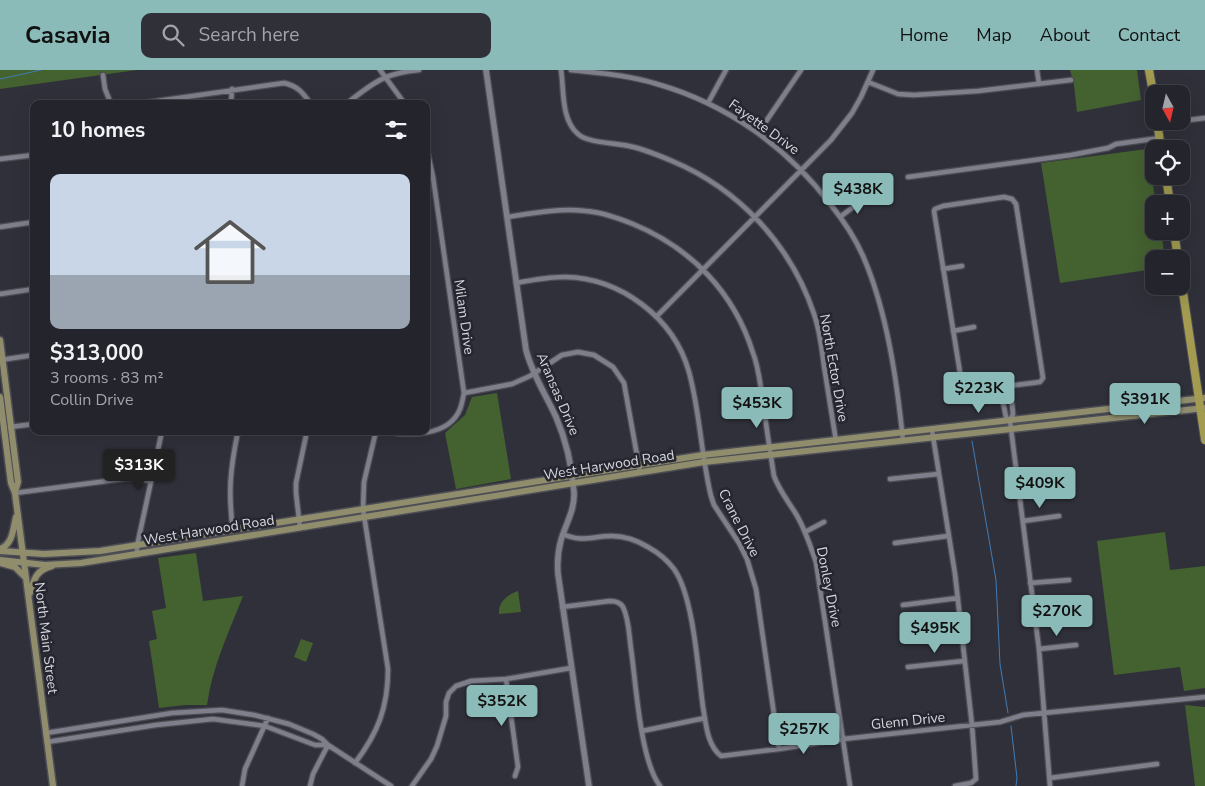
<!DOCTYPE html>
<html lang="en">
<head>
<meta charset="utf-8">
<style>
	:root { --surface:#24242c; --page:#303038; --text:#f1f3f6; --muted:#a3a4a9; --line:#414148; --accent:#8bbbb9 }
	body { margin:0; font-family:"Nunito Sans",sans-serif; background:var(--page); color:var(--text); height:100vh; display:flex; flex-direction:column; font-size:19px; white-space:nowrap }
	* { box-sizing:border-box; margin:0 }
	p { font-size:16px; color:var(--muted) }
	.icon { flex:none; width:28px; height:28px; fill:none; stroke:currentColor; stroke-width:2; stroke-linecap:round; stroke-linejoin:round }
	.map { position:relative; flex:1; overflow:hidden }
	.sheet { position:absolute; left:30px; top:30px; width:400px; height:335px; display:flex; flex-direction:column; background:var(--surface); border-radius:10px; box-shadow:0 5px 20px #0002,0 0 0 1px var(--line) }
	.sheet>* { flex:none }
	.needle { width:32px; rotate:172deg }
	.controls { position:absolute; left:1145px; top:15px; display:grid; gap:10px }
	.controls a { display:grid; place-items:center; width:45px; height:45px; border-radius:10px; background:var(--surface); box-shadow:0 5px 20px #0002,0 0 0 1px var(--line); font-size:25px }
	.price { position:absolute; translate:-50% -42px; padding:0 11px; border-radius:5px; background:var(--accent); color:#111; font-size:16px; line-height:32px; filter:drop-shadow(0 1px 2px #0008) }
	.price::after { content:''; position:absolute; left:50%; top:30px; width:15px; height:11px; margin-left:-8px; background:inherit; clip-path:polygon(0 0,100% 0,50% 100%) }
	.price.selected { background:#222; color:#fff }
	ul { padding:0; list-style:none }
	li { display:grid; align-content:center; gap:10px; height:265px; padding:0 20px }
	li+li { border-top:1px solid var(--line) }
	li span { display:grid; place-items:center; height:155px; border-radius:10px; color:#555 }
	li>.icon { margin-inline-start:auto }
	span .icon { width:90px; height:90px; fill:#fffc; stroke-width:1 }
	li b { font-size:21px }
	h2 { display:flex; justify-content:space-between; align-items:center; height:60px; padding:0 20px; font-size:21px }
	header { display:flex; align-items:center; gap:30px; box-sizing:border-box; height:70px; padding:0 25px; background:var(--accent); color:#111 }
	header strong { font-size:24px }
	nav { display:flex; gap:28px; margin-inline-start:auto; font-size:18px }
	.search { width:350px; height:45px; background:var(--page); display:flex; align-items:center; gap:12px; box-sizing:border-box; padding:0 18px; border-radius:10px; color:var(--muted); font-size:19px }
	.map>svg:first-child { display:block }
</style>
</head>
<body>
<header>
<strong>Casavia</strong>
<div class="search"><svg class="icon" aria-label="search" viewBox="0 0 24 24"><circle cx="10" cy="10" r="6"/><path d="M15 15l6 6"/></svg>Search here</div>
<nav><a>Home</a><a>Map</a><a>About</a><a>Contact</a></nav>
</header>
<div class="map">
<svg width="1205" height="716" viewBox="0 0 1205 716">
	<rect width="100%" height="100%" fill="#30303a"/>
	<path fill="#446130" d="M0,0h137l-137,19z
		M1070,0h67l4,30 -64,12 -3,-27z
		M1147,79l9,55h-2v27h7l4,28h-11v10l-94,14 -19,-120z
		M497,323l14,86 -55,10 -11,-56 20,-18 7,-18z
		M1165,462l5,38 35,-4v122l-21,3 -4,-24 -66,8 -17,-134z
		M196,483l7,48 40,-5c-14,36 -31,71 -36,109h-22l-26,3 -10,-67 8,-2 -5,-28 14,-3 -8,-50z
		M518,521l3,21 -22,2c-1,-12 8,-19 19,-23z
		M301,569l12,4 -7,19 -12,-5z
		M1185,635l20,2v79h-10z"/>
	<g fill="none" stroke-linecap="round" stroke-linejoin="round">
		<path stroke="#427bb3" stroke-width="1" d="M0,9l41,-9
			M972,371l24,139 4,84 8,49
			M1011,656l6,52 -1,8"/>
		<defs>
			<path id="minor" d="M380,0l25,34
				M561,0c3,20 0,50 17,64 9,9 38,9 51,12 15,3 29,9 43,15 67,28 119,84 142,153 6,17 8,35 10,52 4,25 8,50 12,75
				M571,0c28,3 58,5 86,14 70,20 130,63 174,121 12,15 24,33 32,51 24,55 34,125 40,185
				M1037,0l2,14
				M103,5l2,14 6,15
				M868,12l30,12 16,1 64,-4 93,-11
				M708,33l18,-33
				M136,34l148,-21c14,3 19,10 27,21
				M231,34l1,-15
				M346,34c27,-21 38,-31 73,-34
				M1181,51l24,-3
				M1158,54l22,-3
				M758,63l43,-63
				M0,89l34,-4
				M908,107l163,-22 37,-7 8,-4 44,-6
				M1004,127l8,2 4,5 27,174 -3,4 -72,9 -6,-6 -28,-174 1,-2 8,-3z
				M507,147c26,-4 52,-9 79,-6 16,1 32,7 47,13 58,24 101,68 120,129 6,15 7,32 10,48 3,25 7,50 11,75 5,14 14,25 22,38 9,15 14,31 20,48l34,224
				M840,147l25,-19
				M0,157l34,-5
				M943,199l19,-3
				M516,213c16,-3 33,-6 49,-6 56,1 109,41 124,95 11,40 12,83 22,124l3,9 25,38 8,16 9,30 23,160
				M0,224l34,-5
				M657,246l174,-176 21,-27 9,-16 12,-27
				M953,261l21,-4
				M0,290l34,-5
				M1010,316l3,28 -3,7
				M1000,317l6,30 4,4
				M464,323l48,-9 18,-8 32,-21 16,-3 16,3 19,12 11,16 16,89
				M1010,351l29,228 11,137
				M10,357l24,-3
				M932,360l23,144 17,151 4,54 -5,4 -16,3
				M384,361c24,5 65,6 76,-22 2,-5 3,-11 4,-16l-31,-216 -7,-32
				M890,409l48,-5
				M15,423l115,-15 21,3
				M1023,451l36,-5
				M300,458l-4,-35v-10l11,-52
				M233,461c-5,-39 -3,-61 5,-100
				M805,462l19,-10
				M563,464c20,9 29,2 49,2 12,0 26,5 36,11 9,5 20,14 26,22 20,28 24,103 29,138 3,17 4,38 18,49l58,-7 64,-10 157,-17 23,-7 182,-18
				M895,473l53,-7
				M137,485v-9l25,-115
				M1030,513l39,-3
				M903,535l55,-7
				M562,537l48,-6c6,0 10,1 13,6 6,12 6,28 8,42 5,34 9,111 29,137
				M1039,579l37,-4
				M908,597l56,-6
				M506,609l12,88 -3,9
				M642,661l63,-13
				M46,663l126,-20 50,-3 32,5 35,9 24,10 9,5 6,6 63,41
				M47,672l109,-17 57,-6 52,7 50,19h13
				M355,693c23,-30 33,-56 33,-94l-25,-160 1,-27 12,-51
				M1050,708l107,-14
				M242,716l3,-17 23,-51
				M310,716l3,-12 15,-29
				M412,716l19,-27 6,-13 9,-30v-14l3,-9 7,-7 15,-5 35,-2 65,-11"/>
			<path id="tertiary" d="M486,0l40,280c6,24 20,45 30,67 10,23 16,50 18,75 1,18 -8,31 -13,48 -3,11 -4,22 -3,34l31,212"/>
			<path id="secondary" d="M0,270l18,142 -3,10
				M0,327l11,86 4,10 38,293
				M0,479c13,-5 13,-20 16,-32
				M0,481l44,3 56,-3 603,-96 502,-57
				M0,490l45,5 36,-2 623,-101 501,-54
				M1,493l14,4 11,11
				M30,523c4,-14 6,-23 22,-27"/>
			<path id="primary" d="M1149,0l5,28
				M1157,51l4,28
				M1166,106l4,28
				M1174,161l4,28
				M1181,209l24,161"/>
		</defs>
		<use href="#minor" stroke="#4d4d55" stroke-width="7"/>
		<use href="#tertiary" stroke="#4d4d55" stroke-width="8"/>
		<use href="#secondary" stroke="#4d4d55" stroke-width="9"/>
		<use href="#primary" stroke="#4d4d55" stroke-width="10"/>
		<use href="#minor" stroke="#7e7f8a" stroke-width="4.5"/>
		<use href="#tertiary" stroke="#7e7f8a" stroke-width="5.5"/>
		<use href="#secondary" stroke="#908d6d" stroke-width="6"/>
		<use href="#primary" stroke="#a29b50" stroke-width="8"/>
	</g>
	<g text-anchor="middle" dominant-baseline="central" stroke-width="5" stroke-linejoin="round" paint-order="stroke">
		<g font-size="14" fill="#d5d5dc" stroke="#262630">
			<text transform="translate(764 57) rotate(36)">Fayette Drive</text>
			<text transform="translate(464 247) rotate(82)">Milam Drive</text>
			<text transform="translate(834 298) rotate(80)">North Ector Drive</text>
			<text transform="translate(558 324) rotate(67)">Aransas Drive</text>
			<text transform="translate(609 395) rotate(-9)">West Harwood Road</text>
			<text transform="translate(739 453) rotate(63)">Crane Drive</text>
			<text transform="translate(209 460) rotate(-9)">West Harwood Road</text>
			<text transform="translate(829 517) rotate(79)">Donley Drive</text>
			<text transform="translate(46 568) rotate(83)">North Main Street</text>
			<text transform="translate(908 651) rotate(-6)">Glenn Drive</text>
		</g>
	</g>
</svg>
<div class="controls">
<a><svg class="needle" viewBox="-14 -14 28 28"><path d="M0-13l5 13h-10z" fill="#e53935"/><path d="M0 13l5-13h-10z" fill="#a3a4a9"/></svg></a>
<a><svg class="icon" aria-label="locate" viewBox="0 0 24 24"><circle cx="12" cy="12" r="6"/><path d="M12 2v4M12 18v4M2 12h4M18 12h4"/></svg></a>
<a>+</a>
<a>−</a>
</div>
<b class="price" style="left:858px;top:145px">$438K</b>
<b class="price" style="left:979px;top:344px">$223K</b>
<b class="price" style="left:1145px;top:355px">$391K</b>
<b class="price" style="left:757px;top:359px">$453K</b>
<b class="price selected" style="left:139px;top:421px">$313K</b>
<b class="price" style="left:1040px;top:439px">$409K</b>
<b class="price" style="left:1057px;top:567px">$270K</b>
<b class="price" style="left:935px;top:584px">$495K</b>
<b class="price" style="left:502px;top:657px">$352K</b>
<b class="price" style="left:804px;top:685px">$257K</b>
<section class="sheet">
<h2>10 homes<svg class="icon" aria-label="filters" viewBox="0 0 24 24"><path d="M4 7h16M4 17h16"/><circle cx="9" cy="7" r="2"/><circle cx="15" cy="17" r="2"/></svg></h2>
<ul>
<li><span style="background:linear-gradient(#c9d6e8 65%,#9aa5b1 0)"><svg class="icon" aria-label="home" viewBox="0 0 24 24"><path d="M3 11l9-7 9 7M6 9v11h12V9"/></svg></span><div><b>$313,000</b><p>3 rooms · 83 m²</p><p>Collin Drive</p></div></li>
</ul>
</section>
</div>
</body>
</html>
